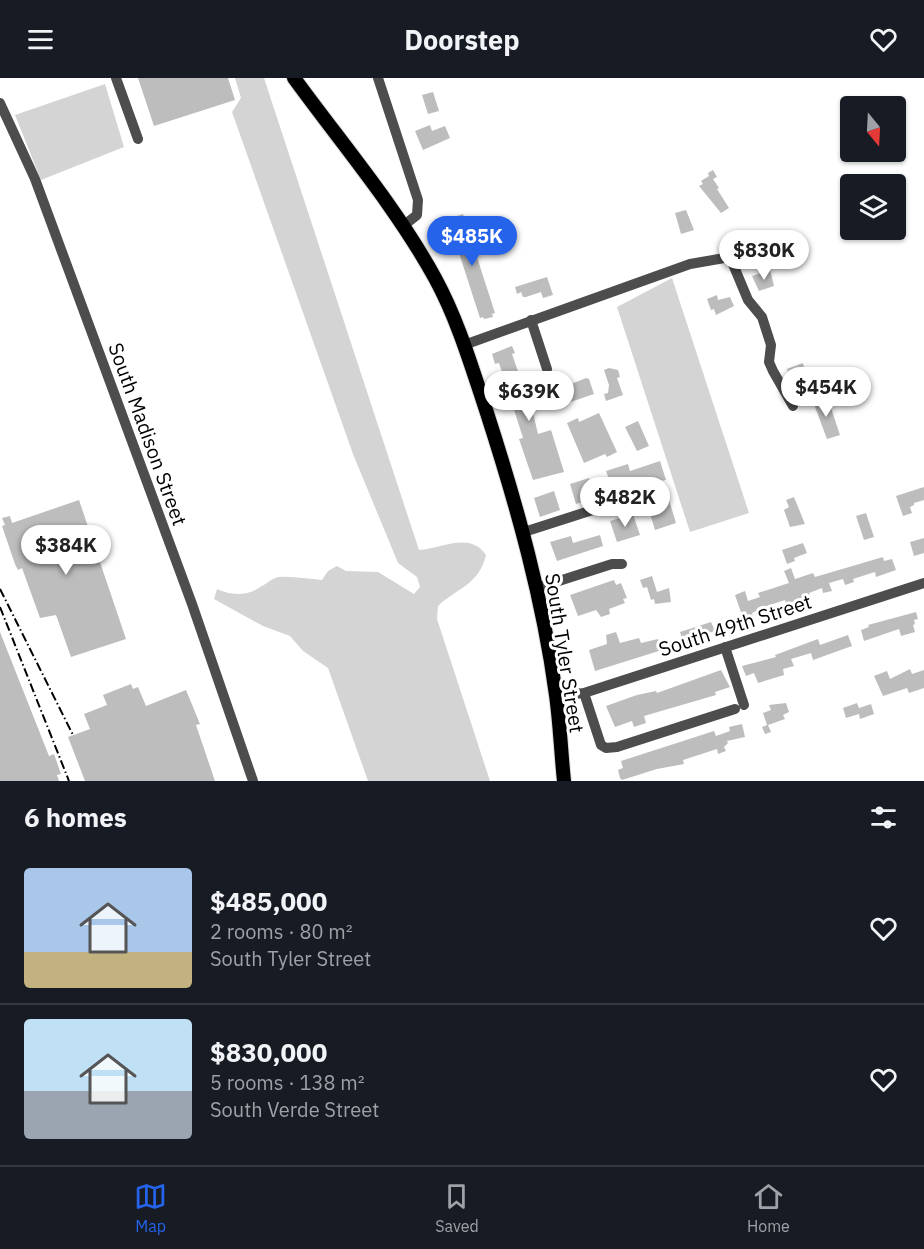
<!DOCTYPE html>
<html lang="en">
<head>
<meta charset="utf-8">
<style>
	:root { --surface:#171b24; --page:#242831; --text:#f1f3f6; --muted:#9ea1a6; --line:#363941; --accent:#2563eb }
	body { margin:0; font-family:"IBM Plex Sans",sans-serif; background:var(--page); color:var(--text); height:100vh; display:flex; flex-direction:column; font-size:22px; white-space:nowrap }
	* { box-sizing:border-box; margin:0 }
	p { font-size:20px; color:var(--muted) }
	.icon { flex:none; width:33px; height:33px; fill:none; stroke:currentColor; stroke-width:2; stroke-linecap:round; stroke-linejoin:round }
	.map { position:relative; height:703px; overflow:hidden }
	.sheet { display:flex; flex-direction:column; background:var(--surface); flex:1 }
	.sheet>* { flex:none }
	.needle { width:39px; rotate:162deg }
	.controls { position:absolute; left:840px; top:18px; display:grid; gap:12px }
	.controls a { display:grid; place-items:center; width:66px; height:66px; border-radius:6px; background:var(--surface); box-shadow:0 2px 4px #0004; font-size:30px }
	.price { position:absolute; translate:-50% -51px; padding:0 14px; border-radius:21px; background:#fff; color:#222; font-size:20px; line-height:39px; filter:drop-shadow(0 2px 3px #0008) }
	.price::after { content:''; position:absolute; left:50%; top:36px; width:18px; height:14px; margin-left:-9px; background:inherit; clip-path:polygon(0 0,100% 0,50% 100%) }
	.price.on { background:var(--accent); color:#fff }
	ul { padding:0; list-style:none }
	li { display:flex; align-items:center; gap:18px; height:150px; padding:0 24px }
	li+li { border-top:2px solid var(--line) }
	li span { display:grid; place-items:center; flex:none; width:168px; height:120px; border-radius:6px; color:#555 }
	li>.icon { margin-inline-start:auto }
	span .icon { width:72px; height:72px; fill:#fffc; stroke-width:1 }
	li b { font-size:26px }
	h2 { display:flex; justify-content:space-between; align-items:center; height:72px; padding:0 24px; font-size:26px }
	header { display:flex; justify-content:space-between; align-items:center; height:78px; padding:0 24px; background:var(--surface); font-size:27px; font-weight:700 }
	.tab-bar { display:flex; justify-content:space-around; align-items:center; height:84px; border-top:2px solid var(--line); background:var(--surface); font-size:16px; color:var(--muted) }
	.tab-bar a { display:grid; justify-items:center; gap:3px }
	.tab-bar .on { color:var(--accent) }
	.map>svg:first-child { display:block }
</style>
</head>
<body>
<header><svg class="icon" aria-label="menu" viewBox="0 0 24 24"><path d="M4 6h16M4 12h16M4 18h16"/></svg>Doorstep<svg class="icon" aria-label="heart" viewBox="0 0 24 24"><path d="M12 20l-8-8c-3-5 5-10 8-4 3-6 11-1 8 4z"/></svg></header>
<div class="map">
<svg width="924" height="703" viewBox="0 0 924 703">
	<rect width="100%" height="100%" fill="#fff"/>
	<path fill="#d4d4d4" d="M235,0h29l155,472c22,-1 51,-19 67,5 -7,30 -29,33 -48,51l-1,13 53,162h-122l-40,-113 -25,-17 -13,-15 -27,-10 -49,-27 3,-10c15,7 31,7 45,-3 6,-3 10,-8 17,-9 13,-1 29,2 43,3l6,-9 9,-5 9,5 32,1 36,22 6,-7 -3,-10 -19,-14 -45,-109 -121,-342 9,-14z
		M105,6l19,63 -83,33 -26,-65z
		M672,200l77,235 -59,19 -73,-225z"/>
	<path fill="#bdbdbd" d="M138,0h90l7,22 -81,26z
		M433,14l6,19 -11,3 -6,-19z
		M430,47l2,6 13,-5 5,12 -27,12 -8,-19z
		M713,92l4,7 -4,2 6,9 -2,1 12,19 -8,5 -22,-27 4,-2 -2,-3 8,-5 -1,-3z
		M686,132l8,20 -13,4 -6,-21z
		M463,136l32,99 -3,1 1,3 -9,2 -1,-2 -3,1 -32,-99z
		M770,192l4,16 -15,5 -7,-15z
		M547,199l6,18 -10,3 -2,-6 -15,5h-3l-2,-5 -4,2 -2,-7z
		M717,217l1,5 12,-3 4,9 -18,9 -2,-6 -3,1 -4,-11z
		M512,268l3,7 -3,1 11,32 2,-1 5,15 8,34 13,-4 13,42 -31,8 -14,-41 4,-1 -13,-41 -11,-34 -4,1 -3,-10z
		M803,285l5,21 5,-1 2,6 -19,7 -9,-27z
		M609,290l9,2 2,7 -3,1 6,17 -17,6 -2,-7 4,-1 1,-8 -5,-15z
		M586,300l3,1 5,15 -44,15 -5,-18 5,-2 1,3z
		M822,318l4,11 4,-2 10,30 -13,4 -15,-40z
		M599,335l18,39 -10,5 -2,-3 -21,9 -17,-40 11,-5 1,4z
		M638,343l11,25 -12,5 -12,-24z
		M660,383l6,19 -21,5v-2l-31,10 -8,-22 22,-7 2,7z
		M589,400l6,20 -19,6 -6,-20z
		M924,409v13l-10,3v2l-4,2 2,6 -9,3 -7,-20z
		M554,413l6,19 -20,7 -6,-19z
		M794,419l11,27 -15,3 -6,-17 5,-3 -3,-7z
		M79,422l47,139 -55,18 -15,-42 -16,3 -18,-50 -4,2 -3,-6 -13,-38 3,-1 -3,-7 8,-2 2,7z
		M669,422l7,23 -21,7 -7,-23z
		M866,435l8,24 -10,3 -8,-24z
		M633,436l7,21 -23,7 -7,-21z
		M600,457l3,11 -46,15 -7,-19 21,-6 2,7z
		M924,460v15l-10,3 -4,-14z
		M803,465l4,10 -13,5 1,3 -8,3 -5,-14z
		M883,479l1,4 8,-2 4,11 -20,7 -1,-5 -22,7 1,3 -9,3 -2,-6 -14,4 3,8 -9,2 -1,-5 -13,5 1,4 -6,2 -18,5 -1,-4 -21,7 -12,6 2,8 -9,3 -10,-29 10,-4 3,10 12,-4 -2,-4 31,-10 -5,-12 7,-3 4,11 18,-6 2,4z
		M652,498l5,16 12,-4 2,14 -16,2 -1,-5 -3,1 -4,-13 -4,1 -3,-8z
		M614,502l2,5 5,-2 6,15 -4,1 2,4 -16,6 1,5 -9,3 -5,-7 -18,6 -8,-21z
		M916,534l2,7 -4,1 1,4 -2,1 2,7 -14,4 -2,-7 -35,12 -3,-11 8,-3 -1,-2z
		M711,544l4,9 -32,10 -3,-9z
		M0,554l49,124 5,-2 7,20 -4,1 2,6h-59z
		M616,554l4,11 19,-5 2,5 17,-4 4,11 -67,21 -6,-21 18,-6 -1,-9z
		M848,557l4,11 -39,14 -2,-7 -20,6 3,7 -11,3 1,6 -26,8 -4,-10 -8,3 -4,-10 34,-9 -1,-2 43,-16 2,6z
		M910,591l2,5 12,-4v18l-15,5 -2,-5 -24,8 -9,-20 13,-5 3,8z
		M721,592l9,17 -15,5 1,3 -72,21 2,7 -12,4 -2,-6 -17,6 -9,-21 31,-11 19,-4 1,2z
		M131,606l2,5 5,-2 8,19 40,-16 14,34 -4,1 19,56h-130l-17,-44 22,-8 -6,-15 23,-9 -4,-10z
		M786,625l3,9 -6,3 2,4 -17,6 3,7 -6,2 -3,-7 5,-2 -4,-12 8,-3 -2,-5z
		M857,625l2,5 12,-4 3,10 -14,5 -1,-5 -13,4 -3,-10z
		M742,646l3,13 -18,4 1,2 -4,4 2,4 -8,3 -1,-5 -34,11 1,4 -27,5 -35,11 -2,-2 -2,-8 5,-2 -2,-7 93,-30 2,5 14,-5 -1,-4z"/>
	<g fill="none" stroke-linecap="round" stroke-linejoin="round">
		<defs>
			<path id="major" d="M294,0c48,66 102,129 141,200 23,42 37,90 52,135 30,93 56,186 69,282 4,29 5,57 8,86"/>
		</defs>
		<use href="#major" stroke="#dbdbdb" stroke-width="16"/>
		<path stroke="#4d4d4d" stroke-width="10" d="M116,0l22,61
			M378,0l40,122 -1,15 -14,11
			M0,25l35,76 157,425 61,177
			M730,179l18,43 14,17 9,28 -2,17 4,9 20,35
			M531,242l16,49
			M464,267l226,-81 40,-7 22,-8
			M524,454l134,-43
			M537,510l75,-24h10
			M725,569l19,58
			M584,615l17,52 5,3 11,-1 118,-38
			M556,618l28,-3 340,-110"/>
		<use href="#major" stroke="#000" stroke-width="14"/>
		<path stroke="#000" stroke-width="2" stroke-dasharray="9 3 1.5 3" stroke-linecap="butt" d="M0,511l73,146
			M0,529l69,174"/>
	</g>
	<g text-anchor="middle" dominant-baseline="central" stroke-width="6" stroke-linejoin="round" paint-order="stroke">
		<g font-size="20" fill="#000" stroke="#fff">
			<text transform="translate(148 356) rotate(70)">South Madison Street</text>
			<text transform="translate(735 547) rotate(-18)">South 49th Street</text>
			<text transform="translate(565 575) rotate(81)">South Tyler Street</text>
		</g>
	</g>
</svg>
<div class="controls">
<a><svg class="needle" viewBox="-14 -14 28 28"><path d="M0-13l5 13h-10z" fill="#e53935"/><path d="M0 13l5-13h-10z" fill="#9ea1a6"/></svg></a>
<a><svg class="icon" aria-label="layers" viewBox="0 0 24 24"><path d="M12 4l9 5-9 5-9-5zM3 14l9 5 9-5"/></svg></a>
</div>
<b class="price on" style="left:472px;top:189px">$485K</b>
<b class="price" style="left:764px;top:203px">$830K</b>
<b class="price" style="left:826px;top:340px">$454K</b>
<b class="price" style="left:529px;top:344px">$639K</b>
<b class="price" style="left:625px;top:450px">$482K</b>
<b class="price" style="left:66px;top:498px">$384K</b>
</div>
<section class="sheet">
<h2>6 homes<svg class="icon" aria-label="filters" viewBox="0 0 24 24"><path d="M4 7h16M4 17h16"/><circle cx="9" cy="7" r="2"/><circle cx="15" cy="17" r="2"/></svg></h2>
<ul>
<li><span style="background:linear-gradient(#a9c7e8 70%,#c2b280 0)"><svg class="icon" aria-label="home" viewBox="0 0 24 24"><path d="M3 11l9-7 9 7M6 9v11h12V9"/></svg></span><div><b>$485,000</b><p>2 rooms · 80 m²</p><p>South Tyler Street</p></div><svg class="icon" aria-label="heart" viewBox="0 0 24 24"><path d="M12 20l-8-8c-3-5 5-10 8-4 3-6 11-1 8 4z"/></svg></li>
<li><span style="background:linear-gradient(#bfe0f5 60%,#9aa5b1 0)"><svg class="icon" aria-label="home" viewBox="0 0 24 24"><path d="M3 11l9-7 9 7M6 9v11h12V9"/></svg></span><div><b>$830,000</b><p>5 rooms · 138 m²</p><p>South Verde Street</p></div><svg class="icon" aria-label="heart" viewBox="0 0 24 24"><path d="M12 20l-8-8c-3-5 5-10 8-4 3-6 11-1 8 4z"/></svg></li>
</ul>
</section>
<nav class="tab-bar">
<a class="on"><svg class="icon" aria-label="map" viewBox="0 0 24 24"><path d="M3 6l6-2 6 2 6-2v14l-6 2-6-2-6 2zM9 4v14M15 6v14"/></svg>Map</a>
<a><svg class="icon" aria-label="saved" viewBox="0 0 24 24"><path d="M7 4h10v16l-5-4-5 4z"/></svg>Saved</a>
<a><svg class="icon" aria-label="home" viewBox="0 0 24 24"><path d="M3 11l9-7 9 7M6 9v11h12V9"/></svg>Home</a>
</nav>
</body>
</html>
